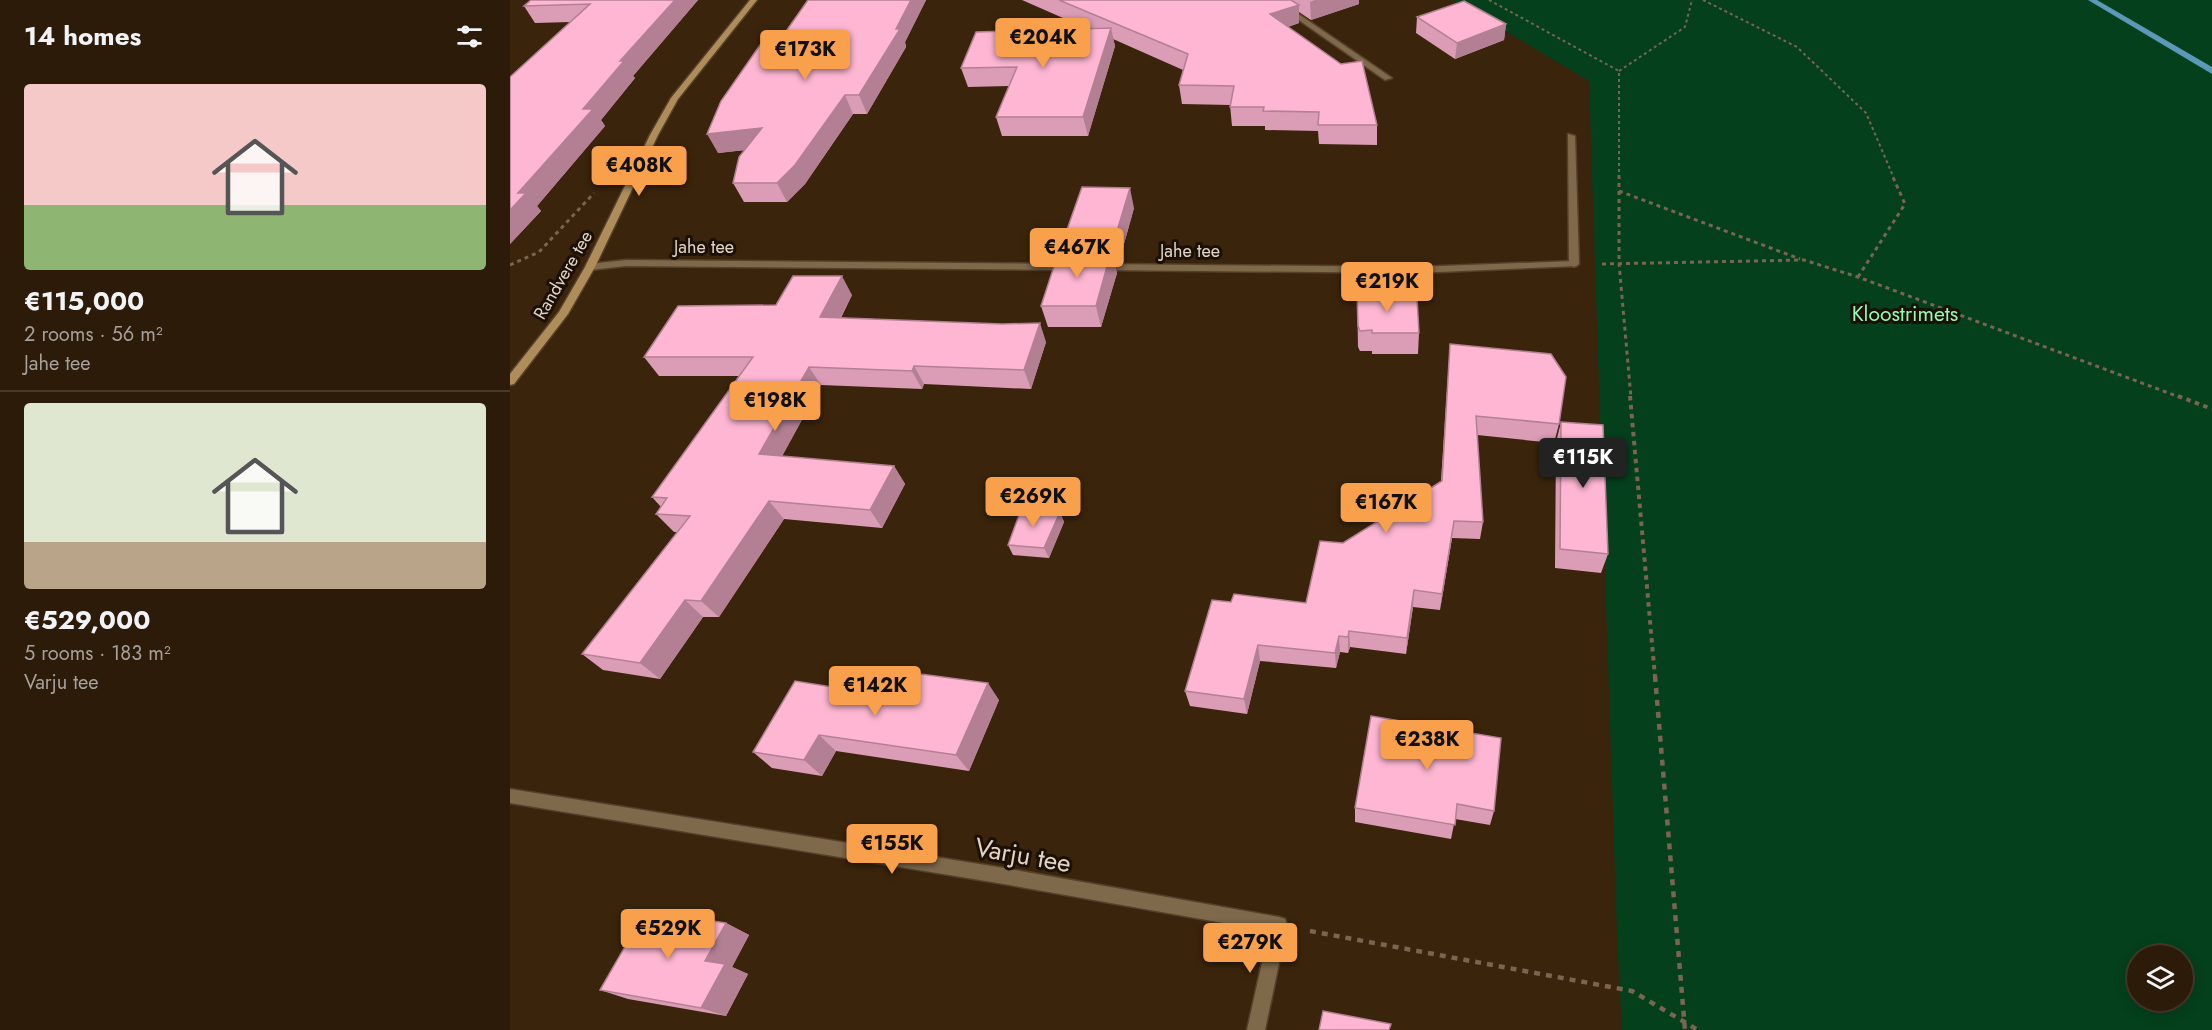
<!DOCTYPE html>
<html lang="en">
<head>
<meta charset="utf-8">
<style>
	:root { --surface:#2c1b09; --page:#342412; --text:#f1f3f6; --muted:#a6a19c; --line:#48392a; --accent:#f9a04d }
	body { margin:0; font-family:Jost,sans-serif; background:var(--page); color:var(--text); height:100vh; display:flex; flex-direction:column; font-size:22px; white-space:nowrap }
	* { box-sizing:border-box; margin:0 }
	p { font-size:20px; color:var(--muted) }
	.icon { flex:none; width:33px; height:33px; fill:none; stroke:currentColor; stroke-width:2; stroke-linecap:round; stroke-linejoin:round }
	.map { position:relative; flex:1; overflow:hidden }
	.details { display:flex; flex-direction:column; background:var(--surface); width:510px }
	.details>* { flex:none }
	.controls { position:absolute; left:1617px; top:945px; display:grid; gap:12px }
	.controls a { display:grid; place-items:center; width:66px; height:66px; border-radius:50%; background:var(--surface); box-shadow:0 3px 15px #0003,0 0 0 2px var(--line); font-size:30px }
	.price { position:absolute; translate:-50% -51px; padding:0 14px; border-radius:6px; background:var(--accent); color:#111; font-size:20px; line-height:39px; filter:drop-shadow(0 2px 3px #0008) }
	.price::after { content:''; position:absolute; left:50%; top:36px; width:18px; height:14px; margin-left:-9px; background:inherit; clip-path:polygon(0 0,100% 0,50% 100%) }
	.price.current { background:#222; color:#fff }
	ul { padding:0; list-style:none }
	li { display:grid; align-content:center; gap:12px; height:318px; padding:0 24px }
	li+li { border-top:2px solid var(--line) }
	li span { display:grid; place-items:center; height:186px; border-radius:6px; color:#555 }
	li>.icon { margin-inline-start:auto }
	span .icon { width:108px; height:108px; fill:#fffc; stroke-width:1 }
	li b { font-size:26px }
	h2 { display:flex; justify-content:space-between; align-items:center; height:72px; padding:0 24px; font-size:26px }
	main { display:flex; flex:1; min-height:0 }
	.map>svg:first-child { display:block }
</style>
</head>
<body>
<main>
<section class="details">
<h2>14 homes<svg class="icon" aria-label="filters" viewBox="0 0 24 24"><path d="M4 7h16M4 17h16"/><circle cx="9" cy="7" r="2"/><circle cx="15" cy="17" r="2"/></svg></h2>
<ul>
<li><span style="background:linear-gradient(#f6c9c9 65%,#8fb573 0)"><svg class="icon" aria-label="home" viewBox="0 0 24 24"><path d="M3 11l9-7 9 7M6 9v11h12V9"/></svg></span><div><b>€115,000</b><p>2 rooms · 56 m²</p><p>Jahe tee</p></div></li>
<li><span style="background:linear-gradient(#dfe7d0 75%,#b9a48a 0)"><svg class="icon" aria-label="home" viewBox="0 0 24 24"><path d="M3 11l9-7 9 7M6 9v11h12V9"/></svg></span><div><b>€529,000</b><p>5 rooms · 183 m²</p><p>Varju tee</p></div></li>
</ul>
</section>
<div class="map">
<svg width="1702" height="1030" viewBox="0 0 1702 1030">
	<rect width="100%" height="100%" fill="#3a240c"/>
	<path fill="#04401c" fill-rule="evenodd" d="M943,0h759v1030h-590l-5,-94 -28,-855zM1628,956h44v44h-44z"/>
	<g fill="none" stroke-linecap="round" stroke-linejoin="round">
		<path fill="#5b99b8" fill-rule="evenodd" d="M1578,0h9l115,67v7z"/>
		<defs>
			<path id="lane" d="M1058,134l7,2 4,128 -5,3 -5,-3z"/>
			<path id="street" d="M760,0h8l114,78 -7,2z
				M116,260l443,4 5,3 -5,3 -443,-4 -36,4 -5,-3 5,-3z
				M1064,261l3,1v4l-162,7 -314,-3 -5,-3 5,-3 314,3z
				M0,789l494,79 275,49 6,2 2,6 -22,105h-18l22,-99 -265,-47 -494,-81z"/>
			<path id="secondary" d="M240,0h7l-79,99 -20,36 -63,132 -27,47 -54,70 -4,1v-11l49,-62 26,-45 65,-132 21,-37z"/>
		</defs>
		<use href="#lane" stroke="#55402a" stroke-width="3"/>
		<use href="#street" stroke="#55402a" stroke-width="3"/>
		<use href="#secondary" stroke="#55402a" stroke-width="3"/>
		<path stroke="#796551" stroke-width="2" stroke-dasharray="3 3" stroke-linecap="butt" d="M979,0l130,71v105
			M1193,0l94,47 69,66 27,63
			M1109,71l66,-44 7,-27"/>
		<path stroke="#796551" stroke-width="3" stroke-dasharray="4 4" stroke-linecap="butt" d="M1109,175v88l12,135
			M1109,191l181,68
			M1092,264l202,-4 54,17 324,121
			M0,265l29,-13 55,-59
			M1348,277l47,-73 -13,-29"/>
		<path stroke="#796551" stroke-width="4" stroke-dasharray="4.5 4.5" stroke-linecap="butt" d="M1120,396l25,281
			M1668,396l34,13"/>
		<path stroke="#796551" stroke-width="4.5" stroke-dasharray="6 6" stroke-linecap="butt" d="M1145,676l30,354
			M800,931l322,60 66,39"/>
		<use href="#lane" fill="#7e694b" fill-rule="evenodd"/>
		<use href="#street" fill="#7e694b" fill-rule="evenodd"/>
		<use href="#secondary" fill="#ae8d5b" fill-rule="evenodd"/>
	</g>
	<path fill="#da9db5" d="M188,0l-65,76 2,2 -34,42 4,6 -68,80 4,5 -31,33v-167l61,-55 -36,1 -11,-17z
		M298,0h118l-21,42 1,5 -39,67h-14l-48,70 -18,18h-43l-11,-19 12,-33 -27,3 64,-116z
		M512,0h337v4l-48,16 -12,-8v11l-11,4 89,98v20l-58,-1 -1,-13 -53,-1v-4h-33l-2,-21 -48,-1 -3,-19 4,-15 -70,-31 2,7 -27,90h-86l-6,-19 13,-31 -41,1 -7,-19 127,-39z
		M907,17l89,7 -2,16 -49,19 -39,-26z
		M624,208l-15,54h-5l3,11 -16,54h-53l-7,-21 25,-55 -3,-10z
		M847,292l46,6 16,35 -1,21h-46v-3h-12l-2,-4z
		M342,295l-11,23 205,24 -15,47 -107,-5 -2,5 -101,-4 -39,71 112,10 11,18 -23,44 -98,-9 -65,98h-16l-43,62 -57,-9 -21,-16 95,-122h-3l-18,-18 5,-7 -9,-10 87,-121h-80l-15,-19 132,-52z
		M940,344l109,80 -5,19 -77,-8 6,87 -3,17 -28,-1 -12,72 -27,-3 -7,47 -56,-7 -2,6 -8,-1 -4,16 -76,-7 -13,53 -57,-8 -5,-15 46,-89 75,1 37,-60 98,-62z
		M1051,422l47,132 -7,19 -46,-5 1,-126z
		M550,512l4,10 -15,36 -36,-3 -5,-10z
		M391,698l98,2 -30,71 -133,-20 -14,25 -50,-8 -19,-16z
		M861,716l123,95 -4,14 -35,-6 -4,20 -96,-17v-14z
		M216,923l23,12 -17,32 16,7 -22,42 -98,-17 -28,-9z"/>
	<path fill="#b27f93" d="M165,0h23l-65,76 2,2 -34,42 4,6 -68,80 4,5 -31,33v-34l8,-17 102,-132z
		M401,0h15l-21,42 1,5 -39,67 -8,-19z
		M805,0h44v4l-48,16 -1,-18z
		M789,5v18l-28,9 -1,-18z
		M996,24l-2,16 -49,19 2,-16z
		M601,28l4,18 -27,90 -5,-19z
		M335,95l8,19 -48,70 -18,18 -10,-19z
		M252,128l10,19 -54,6 -11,-19z
		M620,188l4,20 -15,54 -5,-21z
		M601,252l6,21 -16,54 -5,-21z
		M332,276l10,19 -21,41 -11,-19z
		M530,323l6,19 -15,47 -7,-19z
		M404,366l10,18 -2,5 -10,-18z
		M299,367l12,18 -48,88 -14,-19z
		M384,466l11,18 -23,44 -12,-18z
		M259,501l15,18 -65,98 -18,-16z
		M550,512l4,10 -15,36 -5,-10z
		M944,521l-2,17 -12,72 2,-16z
		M904,590l-1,17 -7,47 1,-16z
		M175,600l18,17 -43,62 -20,-16z
		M839,631l1,16 -2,6v-16z
		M829,636l1,16 -4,16 -1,-15z
		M748,645l2,16 -13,53 -3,-15z
		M478,683l11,17 -30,71 -13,-16z
		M309,735l17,16 -14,25 -18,-16z
		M216,923l23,12 -17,32 16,7 -22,42 -25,-8 4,-47z"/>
	<path fill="#feb6d2" stroke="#b27f93" stroke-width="1.5" d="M21,0h144l-55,61h4l-41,48h10l-75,84h8l-16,17v-133l80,-73 -66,2z
		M298,0h103l-15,29h4l-41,66h-14l-50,70 -18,18h-44l6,-26 23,-29 -55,6 14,-33 44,-63 17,-1z
		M549,0h232l8,5 -29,9 71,50 21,-3 15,64h-59l1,-13 -56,-1 1,-4h-34l4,-21 -55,-1 9,-31z
		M954,1l42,23 -49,19 -40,-26z
		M601,28l-28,89h-87l21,-50 -56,1 15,-36z
		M572,187l48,1 -16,53h-51z
		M549,251l52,1 -15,54h-55z
		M283,276h49l-22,41 182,7 38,-1 -16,47 -110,-4 -2,5 -103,-4 -50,87 135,12 -24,44 -101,-9 -68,100 -16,-1 -45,63 -58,-9 108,-138 -34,-2 11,-16 -15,-1 101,-140h-109l34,-51 98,-1z
		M847,292h46v6h14l2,35h-47v-3l-12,1 -2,-5z
		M940,344l101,10 15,23 -7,47 -83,-8 7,106 -29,-1 -12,73 -28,-4 -7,48 -58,-7 -1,6 -9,-1 -4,17 -77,-8 -14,54 -59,-8 27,-91 19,2 3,-8 72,9 14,-62 23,2 99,-62z
		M1051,422l42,3 5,129 -48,-5z
		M512,507l38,5 -16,36 -36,-3z
		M403,673l75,10 -32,72 -137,-20 -15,25 -51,-8 42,-71 106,17z
		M861,716l130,22 -7,73 -37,-7 -2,21 -100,-17z
		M136,910l80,13 -21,38 20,3 -24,44 -101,-18z
		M813,1011l68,13 -2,6h-70z"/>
	<g text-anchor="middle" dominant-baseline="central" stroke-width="6" stroke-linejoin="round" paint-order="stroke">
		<g font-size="18" fill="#e2d3c6" stroke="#1a1006">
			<text x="194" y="247">Jahe tee</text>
			<text x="680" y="251">Jahe tee</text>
			<text transform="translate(53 275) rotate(-60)">Randvere tee</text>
		</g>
		<g font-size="21" fill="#94fbae" stroke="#1a1006">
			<text x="1395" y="314">Kloostrimets</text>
		</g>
		<g font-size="26" fill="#e2d3c6" stroke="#1a1006">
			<text transform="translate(513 855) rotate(10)">Varju tee</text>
		</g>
	</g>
</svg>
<div class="controls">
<a><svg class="icon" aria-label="layers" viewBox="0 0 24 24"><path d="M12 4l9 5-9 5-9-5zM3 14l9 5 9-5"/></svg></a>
</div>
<b class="price" style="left:533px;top:69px">€204K</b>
<b class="price" style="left:295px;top:81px">€173K</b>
<b class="price" style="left:129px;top:197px">€408K</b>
<b class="price" style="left:567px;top:279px">€467K</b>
<b class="price" style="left:877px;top:313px">€219K</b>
<b class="price" style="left:265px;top:432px">€198K</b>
<b class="price current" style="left:1073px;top:489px">€115K</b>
<b class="price" style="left:523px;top:528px">€269K</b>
<b class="price" style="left:876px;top:534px">€167K</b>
<b class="price" style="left:365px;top:717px">€142K</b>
<b class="price" style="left:917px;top:771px">€238K</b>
<b class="price" style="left:382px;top:875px">€155K</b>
<b class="price" style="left:158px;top:960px">€529K</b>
<b class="price" style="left:740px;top:974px">€279K</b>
</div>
</main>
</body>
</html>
